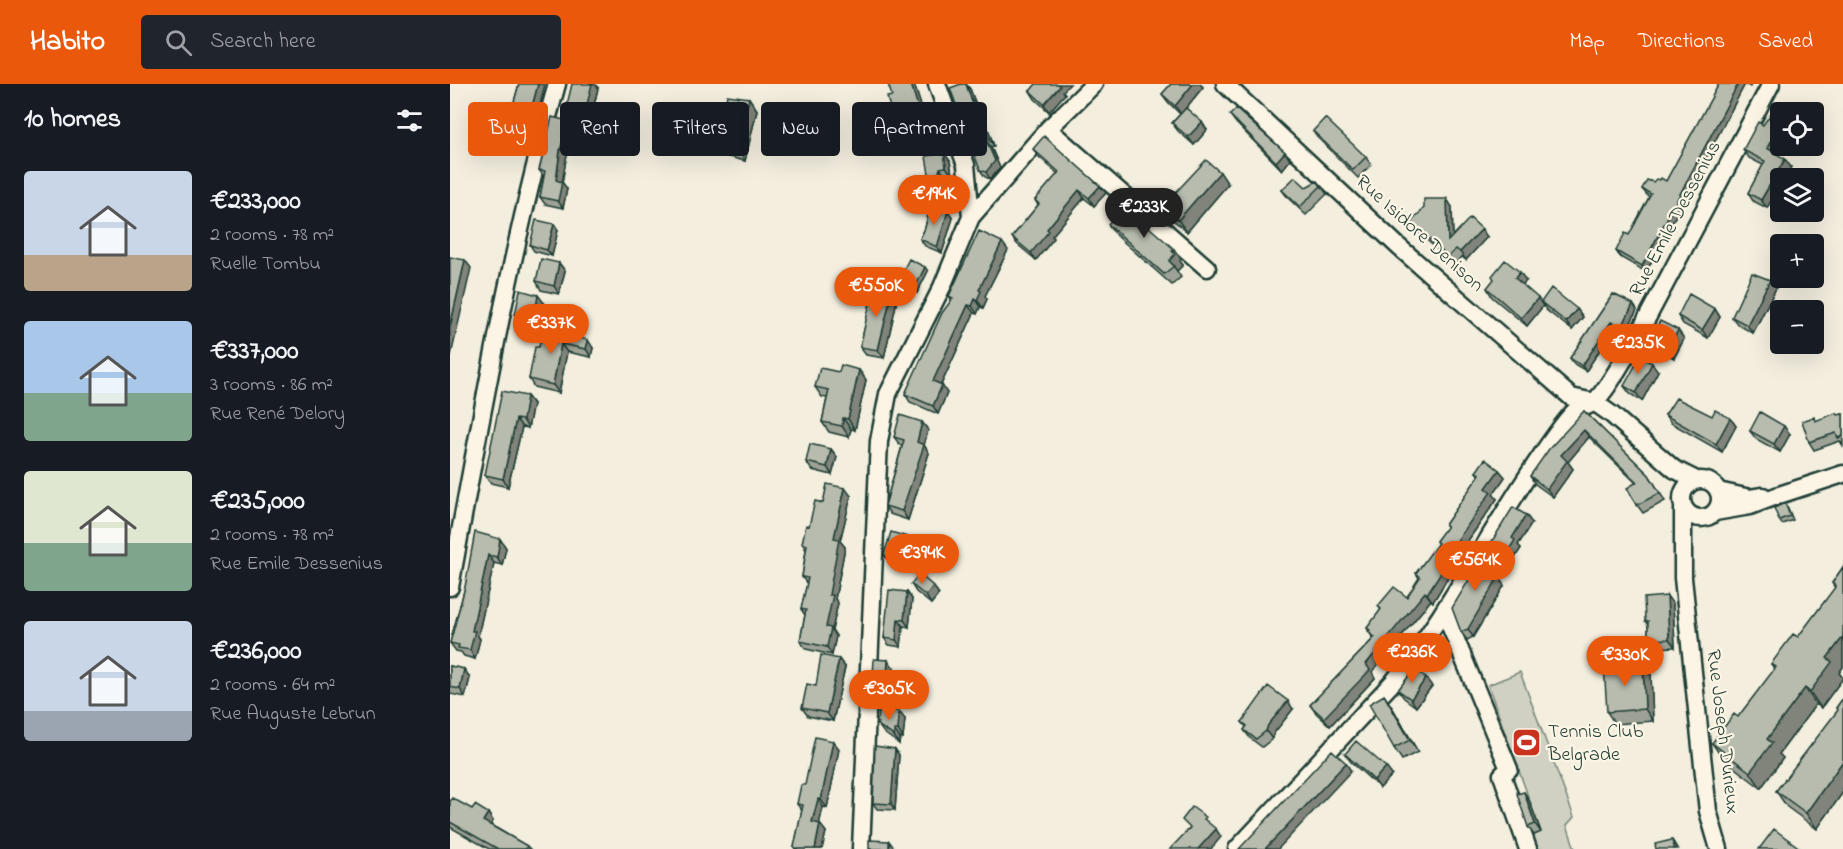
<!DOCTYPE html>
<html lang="en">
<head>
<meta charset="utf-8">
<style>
	:root { --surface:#171b24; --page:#20242c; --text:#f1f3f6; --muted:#9ea1a6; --accent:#ea580c }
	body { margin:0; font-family:"Indie Flower",sans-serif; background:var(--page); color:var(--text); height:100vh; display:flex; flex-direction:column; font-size:22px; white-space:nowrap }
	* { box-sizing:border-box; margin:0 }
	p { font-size:20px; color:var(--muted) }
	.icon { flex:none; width:33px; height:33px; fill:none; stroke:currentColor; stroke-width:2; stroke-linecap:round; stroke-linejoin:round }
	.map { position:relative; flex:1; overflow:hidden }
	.panel { display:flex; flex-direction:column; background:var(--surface); width:450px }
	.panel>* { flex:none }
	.top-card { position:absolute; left:18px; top:18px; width:570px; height:54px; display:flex; gap:12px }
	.buttons { position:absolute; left:1320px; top:18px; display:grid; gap:12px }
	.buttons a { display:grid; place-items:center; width:54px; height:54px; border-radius:6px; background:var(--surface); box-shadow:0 6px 24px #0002; font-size:30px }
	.price { position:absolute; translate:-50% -51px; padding:0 14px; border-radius:21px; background:var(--accent); color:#fff; font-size:20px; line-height:39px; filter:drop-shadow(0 2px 3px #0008) }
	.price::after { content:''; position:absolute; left:50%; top:36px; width:18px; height:14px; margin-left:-9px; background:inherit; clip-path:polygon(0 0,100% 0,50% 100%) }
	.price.on { background:#222; color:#fff }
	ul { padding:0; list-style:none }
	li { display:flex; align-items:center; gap:18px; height:150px; padding:0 24px }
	li span { display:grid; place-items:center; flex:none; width:168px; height:120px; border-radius:6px; color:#555 }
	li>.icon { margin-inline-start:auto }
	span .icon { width:72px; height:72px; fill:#fffc; stroke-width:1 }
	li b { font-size:26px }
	h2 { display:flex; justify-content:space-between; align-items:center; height:72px; padding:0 24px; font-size:26px }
	.pill { padding:0 21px; border-radius:6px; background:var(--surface); box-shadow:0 6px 24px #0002; font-size:21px; line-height:54px }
	.pill.on { background:var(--accent); color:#fff }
	header { display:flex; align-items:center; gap:36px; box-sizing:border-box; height:84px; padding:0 30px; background:var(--accent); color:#fff }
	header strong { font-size:28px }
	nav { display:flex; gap:33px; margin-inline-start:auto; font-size:21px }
	.search { width:420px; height:54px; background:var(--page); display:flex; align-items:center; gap:15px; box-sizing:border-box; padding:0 21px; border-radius:6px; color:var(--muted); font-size:22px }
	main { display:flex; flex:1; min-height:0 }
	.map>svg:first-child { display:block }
</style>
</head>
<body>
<header>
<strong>Habito</strong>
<div class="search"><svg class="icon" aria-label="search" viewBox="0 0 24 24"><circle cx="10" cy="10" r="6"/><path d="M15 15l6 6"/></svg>Search here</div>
<nav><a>Map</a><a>Directions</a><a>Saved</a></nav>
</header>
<main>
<section class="panel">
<h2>10 homes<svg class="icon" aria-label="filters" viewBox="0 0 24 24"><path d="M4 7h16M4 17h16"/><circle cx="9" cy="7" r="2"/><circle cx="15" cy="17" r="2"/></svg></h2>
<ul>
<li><span style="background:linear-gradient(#c9d6e8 70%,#b9a48a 0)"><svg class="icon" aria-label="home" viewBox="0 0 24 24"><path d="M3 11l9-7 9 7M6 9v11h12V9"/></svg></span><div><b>€233,000</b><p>2 rooms · 78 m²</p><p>Ruelle Tombu</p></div></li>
<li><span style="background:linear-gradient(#a9c7e8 60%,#7fa58c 0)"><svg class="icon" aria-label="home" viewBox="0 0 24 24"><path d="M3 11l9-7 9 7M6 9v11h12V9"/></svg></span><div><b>€337,000</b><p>3 rooms · 86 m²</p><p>Rue René Delory</p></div></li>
<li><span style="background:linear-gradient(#dfe7d0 60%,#7fa58c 0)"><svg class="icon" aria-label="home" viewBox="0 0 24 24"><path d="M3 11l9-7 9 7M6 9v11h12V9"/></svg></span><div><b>€235,000</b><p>2 rooms · 78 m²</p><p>Rue Emile Dessenius</p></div></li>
<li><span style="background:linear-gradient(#c9d6e8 75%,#9aa5b1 0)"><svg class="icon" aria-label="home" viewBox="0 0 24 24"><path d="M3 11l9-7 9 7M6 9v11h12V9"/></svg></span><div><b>€236,000</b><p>2 rooms · 64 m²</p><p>Rue Auguste Lebrun</p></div></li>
</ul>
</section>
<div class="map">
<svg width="1393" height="765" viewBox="0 0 1393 765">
	<rect width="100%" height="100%" fill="#f3eede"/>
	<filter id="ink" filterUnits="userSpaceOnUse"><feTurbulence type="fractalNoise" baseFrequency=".0167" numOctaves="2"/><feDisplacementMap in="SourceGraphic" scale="12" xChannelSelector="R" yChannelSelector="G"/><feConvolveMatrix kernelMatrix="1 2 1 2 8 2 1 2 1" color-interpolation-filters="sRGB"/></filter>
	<g filter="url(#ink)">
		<path fill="#d0d1c2" stroke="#78877b" stroke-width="1.5" d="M1070,588l54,145 -7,8 8,24h-42l-4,-12 12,-5 -53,-147z"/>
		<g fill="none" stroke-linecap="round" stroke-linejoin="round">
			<defs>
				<path id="minor" d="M775,0l174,163 172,150 23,5 17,12 63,55 22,11
					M598,45l159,139
					M521,133l77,-88 46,-45
					M1232 415a19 19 0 1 1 38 0a19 19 0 1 1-38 0Z
					M1268,407l32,7 13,-2
					M1233,424v70l15,141 10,92 11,38
					M1265,428l35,-6 29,-11 64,-21
					M0,503c31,-168 60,-338 107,-503
					M994,527l65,158 -7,6 26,74
					M411,765l18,-408 9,-47 54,-107 29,-70 -5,-52 -29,-81
					M787,765l157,-168c56,-70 96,-151 147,-225 7,-11 24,-35 33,-44 6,-4 15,-6 20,-10 14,-12 33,-49 43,-65l134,-253"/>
			</defs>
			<use href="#minor" stroke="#1f3d34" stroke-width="21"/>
			<use href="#minor" stroke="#fcf5e5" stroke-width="16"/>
		</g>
		<path fill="#9ea296" stroke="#1f3d34" stroke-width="1.5" d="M69,0l17,38 -18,-4 -6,-9z
			M464,0l10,31 -26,8 -6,-8v-19z
			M511,0h5l4,5 5,13 4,6 4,10 3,5 8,23 -3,1 9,21 -10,11 -5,-2 -5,-7z
			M721,0h29l3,3 -17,21 21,22 -13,15 -16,-14 -6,-8 8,-9 -12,-12 -6,-8z
			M1269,0h32l-1,3 -5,-3 -99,188 -26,-15 -4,-6 13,-16 20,-38 -2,-2 -5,-6 11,-7 13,-1z
			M148,4l-8,34 -19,-5 -5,-8z
			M580,7h33l2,3 -16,18 -14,-13z
			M299,14l8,12 -12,51 -20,-5 -8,-12z
			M780,31l60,45 -8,10 -46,-47z
			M118,37l6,8 -8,30 -4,23 5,7 -4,19 -18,-4 -5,-7 4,-20 -5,-7z
			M1330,37v21l-6,11 17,14 -11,11v7l-13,23 -14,-7 -5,-8 15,-28 -14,-7 -6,-8 20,-25z
			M863,47l53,26 5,8 -13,13 -39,-39z
			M583,65l73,44 -12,13 -10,-8 -32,38 2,2 -18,22 -19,-16 -5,-7 26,-32 -3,-5 23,-26 -20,-18z
			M494,69l6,8 2,14 -7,1 -7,33 10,2 5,7 -11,35 -17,-7 -5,-7 5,-11 4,-17 -9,-3 -6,-8 16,-20z
			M778,100l-41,48 -16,-14 -8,-12z
			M871,102l6,8 -21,21 -18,-17 -6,-8z
			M1002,123l1,28 34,2 -21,23 -4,-3 -8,8 -38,-35 -5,-8z
			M104,140l4,6 -6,26 -18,-5 -4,-6z
			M658,140l73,35 -1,2 3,4 -6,6 4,6 -9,8 -56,-50z
			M558,166l-23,46 2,3 -4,9 -3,-1 -3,7 -3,-1 -33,72 6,8 -9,21 -28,-12 -5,-8 47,-93 -3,-5z
			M109,179l6,8 -6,23 -18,-4 -5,-9z
			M478,187l-11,22 -16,-9 -3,-4z
			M1320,196l6,8 -23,45 -15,-8 -6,-8z
			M1076,197l-4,4 21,21 -16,20 -35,-29 -5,-9z
			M1163,210l20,10 4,6 -11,22 -11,-5 -29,44 -12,-7 -4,-6z
			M447,216l-13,58 -18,-3 -6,-8 10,-42 -3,-3z
			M1091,218l36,7 6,8 -11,13 -26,-20z
			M94,219l-4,25 -20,-5 -5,-8z
			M1265,225l5,8 -12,21 -25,-14 -5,-8z
			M93,244l50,20 -2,9 -24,-5 -8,41 -25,-6 -5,-8 10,-32z
			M1228,246l6,9 -10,19 -14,-7 -6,-8 2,-3 -4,-5z
			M409,286l7,10 -11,50 -4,-1 -2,8 -20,-5 -7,-10 5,-24 -5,-1 -7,-10 24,-15z
			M1208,287l-16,30 -12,-7 -6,-8z
			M77,312l6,8 -5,24 -6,-1 -14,60 -17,-4 -6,-8z
			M1134,327l65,64 16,26 -22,12 -6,-8 -1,-22 -47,-46 -21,25 5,7 -20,28 -18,-13 -5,-8z
			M1393,330v32l-3,-5 -26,9 -5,-8 7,-21z
			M1215,331l47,1 18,2 6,8 -14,26 -51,-29z
			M472,338l6,8 -4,15 5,8 -21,67 -18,-6 -5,-8 17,-60 -2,-1 -6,-8z
			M1300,347l40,3 -10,18 -24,-13z
			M381,365l6,8 -5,18 -20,-5 -6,-8z
			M1049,386l6,7 -12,17 4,5 -35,50 2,2 -31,51 -2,-2 -59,72 3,6 -45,48 -14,-13 -6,-8 63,-66 -6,-11 14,-18 -3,-4 29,-9 12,-19 -3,-5 22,-29 -2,-3 11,-14 -2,-2 34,-49 -3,-4z
			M401,412l-11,45 5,6 -10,52 3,4 -6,27 4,6 -4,19 -26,-6 -6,-8 5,-26 -4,-6 6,-25 -5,-7 4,-27 -4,-7 7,-17 14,-23z
			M1338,424l5,12 -11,4 -3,-4z
			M1076,431l6,8 -14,22 3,3 -10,16 -16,-10 -6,-8z
			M50,455l6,9 -4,17 -8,-2 -16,73 2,3 -5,20 -11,-3 -3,-4 -5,-1 -6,-8 15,-56z
			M466,462l-6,23 -20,-6 -6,-8z
			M1043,472l11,30 -31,51 -6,3 -6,-8z
			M1393,483v100l-4,6 4,5 -22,30 -5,-4 -37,50 4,4 -22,30 -38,-29 -11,-16 26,-26 37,-48 -4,-5 27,-27 37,-49 -3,-5z
			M461,500l22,2 6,8 -8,10 -15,-12z
			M457,508l5,7 -3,28 -6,-1 -2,21 -12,-2 -5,-7z
			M1223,520l2,43 -21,1 -6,-8v-15l-3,-4z
			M0,582l14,3 6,9 -5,19 -15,-3z
			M395,583l-12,54 -25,-5 -6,-8z
			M444,584l-1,16 3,4v13l-18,-1 -6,-8z
			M1201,591l2,46 -38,3 -8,-12z
			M982,602l-16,21 -12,-9 -6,-8z
			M1393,614v94l-26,37 -30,-22 -11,-16 62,-80 -2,-3z
			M942,623l26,45 -16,8 -8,-12z
			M843,625l-19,24 -2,6 -10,8 -12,-9 -6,-8 2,-3 -4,-5z
			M455,635l-2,19h-3l-1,6 -15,-11 -6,-8z
			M383,657l6,8 -12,59 -4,-1 -4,17 7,8 -4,17h-27l-1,-2 8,-36 -5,-7z
			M445,665l4,6 -4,55 -18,-1 -4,-6z
			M895,670l47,21 -12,13 -29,-26z
			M1074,708l5,8 12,32 -7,3 -6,-8z
			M0,718l22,7 16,4 5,8 -2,4 36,21 3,3h-41l-39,-22z"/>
		<path fill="#81847a" stroke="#1f3d34" stroke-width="1.5" d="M88,0h7l-9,38 -6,-8z
			M140,0h5l3,4 -8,34 -5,-9z
			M461,0h3l10,31 -6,-8z
			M516,0l4,5 5,13 4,6 4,10 3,5 8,23 -5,-7 -17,-37z
			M608,0h12l-7,7 2,3 -16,18 -5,-8z
			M743,0h7l3,3 -22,27 -6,-8z
			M1288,0h7l-99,188 -4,-6z
			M299,14l8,12 -12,51 -8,-12z
			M118,37l6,8 -8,30 -4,25v-2l5,7 -4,19 -5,-7 -2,-21 4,-29z
			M752,38l5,8 -13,15 -6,-8z
			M1330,40v18l-8,14 -5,-8z
			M536,56l5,7 9,21 -10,11 -4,-7z
			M835,68l5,8 -8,10 -6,-8z
			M494,69l6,8 2,14 -6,-8z
			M1335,75l6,8 -7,11h-4v7l-13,23 -6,-8z
			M490,84l5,8 -8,36 -5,-8z
			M770,88l8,12 -41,48 -9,-12z
			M650,102l6,7 -12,13 -5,-8z
			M629,106l5,8 -32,38 2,2 -18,22 -5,-7 16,-24z
			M997,115l5,8 1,42 -5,-8z
			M498,127l5,7 -11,35 -5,-6z
			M104,140l4,6 -6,26 -5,-6z
			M1032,145l5,8 -21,23 -6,-8z
			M552,158l6,8 -23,46 2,3 -4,9 -6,-8 2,-10z
			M724,165l7,10 -1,2 3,4 -6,6 -8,-10 3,-10z
			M15,176l6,8 -21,92v-33z
			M109,179l6,8 -6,23 -5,-8z
			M475,183l3,4 -11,22 -3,-4z
			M1070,188l6,9 -5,5 -6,-8z
			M1320,196l6,8 -23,45 -6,-8z
			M442,208l5,8 -13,58 -6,-8z
			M88,211l6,8 -4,25 -6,-8z
			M1088,214l5,8 -16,20 -6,-8z
			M525,215l5,8 -3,7 -5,-8z
			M1183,220l4,6 -11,22 -4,-5z
			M518,221l6,8 -35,76 -6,-8z
			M1127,225l6,8 -11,13 -6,-8z
			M1265,225l5,8 -12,21 -6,-8z
			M1161,238l4,5 -29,44 -4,-5z
			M1228,246l6,9 -10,19 -6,-8z
			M138,256l5,8 -2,9 -5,-8z
			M111,260l6,8 -8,41 -6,-8z
			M1202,279l6,8 -16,30 -6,-8z
			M409,286l7,10 -11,50 -7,-11z
			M492,301l5,8 -9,21 -5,-8z
			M77,312l6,8 -5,24 -5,-8z
			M393,334l8,11 -2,8 -7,-11z
			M1280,334l6,8 -14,26 -6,-8z
			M66,335l6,8 -14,60 -5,-8z
			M472,338l6,8 -4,15 5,8 -21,67 -6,-9 15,-69z
			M1334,342l6,8 -10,18 -6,-8z
			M1134,346l5,7 -21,25 5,7 -20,28 -6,-8 14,-34z
			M381,365l6,8 -5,18 -5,-8z
			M1049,386l6,7 -12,17 4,5 -35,50 2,2 -31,51 -6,-8 59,-106z
			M395,404l6,8 -11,45 5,6 -10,52 3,4 -6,27 4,6 -4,19 -5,-8 -1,-20 8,-89z
			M1076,431l6,8 -14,22 3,3 -10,16 -5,-9 6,-17z
			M461,454l5,8 -6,23 -6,-8z
			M50,455l6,9 -4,17 -5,-8z
			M1038,464l5,8 11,30 -31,51 -5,-8z
			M38,471l6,8 -16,73 2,3 -5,20 -5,-9 2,-19z
			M483,502l6,8 -8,10 -5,-8z
			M457,508l5,7 -3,28 -5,-7z
			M975,508l6,8 -59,72 3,6 -45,48 -6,-8 77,-98z
			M1217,512l6,8 2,43 -6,-8z
			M448,535l5,7 -2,21 -5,-7z
			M1393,553v30l-4,6 4,5 -22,30 -11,-16 17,-34z
			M389,575l6,8 -12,54 -6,-8z
			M438,576l6,8 -1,16 3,4v13l-6,-8 -3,-14z
			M1193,579l8,12 2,46 -8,-12z
			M14,585l6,9 -5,19 -5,-8z
			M976,594l6,8 -16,21 -5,-8z
			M1355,604l11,16 -37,50 4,4 -22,30 -11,-16 17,-33z
			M934,611l8,12 26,45 -8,-12z
			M838,617l5,8 -19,24 -2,6 -6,-8 2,-6z
			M449,627l6,8 -2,19 -5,-8z
			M444,646l6,8 -1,6 -5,-8z
			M383,657l6,8 -12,59 -6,-8z
			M445,665l4,6 -4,55 -4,-6z
			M1393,677v31l-26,37 -11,-16z
			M896,679l5,8 -73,78h-13z
			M936,683l6,8 -12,13 -6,-8z
			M1074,708l5,8 12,32 -6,-8z
			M368,715l5,8 -5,23 -6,-8z
			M38,729l5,8 -4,8 -6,-8z
			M370,740l6,8 -4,17h-7z
			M766,745l5,8 -10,12h-13z
			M1222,756l5,8 1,1h-4z
			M439,757l6,8h-6z"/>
		<path fill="#b8bcae" stroke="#1f3d34" stroke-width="1.5" d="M69,0h19l-8,30 -18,-5z
			M122,0h20l-7,29 -19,-4z
			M438,0h23l7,23 -26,8 -5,-18 5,-1z
			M511,0h5l6,18 2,-1 5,15h2l8,23 -3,1 9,21 -9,11 -6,-2 -30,-82z
			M586,0h22l2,2 -16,18 -14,-13z
			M721,0h22l-18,22 -13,-12z
			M1269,0h19l-96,182 -26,-15 9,-18 4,2 22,-41 -9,-5 5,-9 6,2 3,-3 4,1 1,-2 5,3z
			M277,11l22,3 -12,51 -20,-5z
			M736,24l16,14 -14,15 -16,-14z
			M786,25l49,43 -9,10 -46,-47z
			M1320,31l10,6v3l-13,24 18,11 -24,41 -13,-7 17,-32 -22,-11 15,-28 5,3z
			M102,33l16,4 -8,30 -4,29 6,2 -4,19 -18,-4 5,-26 -6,-1z
			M875,34l41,39 -13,13 -40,-39z
			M594,52l56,50 -11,12 -10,-8 -32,39 2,2 -18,22 -19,-16 27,-33 -4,-4 24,-28 -26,-23z
			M494,69l2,14 -6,1 -8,36 -18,-4 5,-23 11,3 -4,-24z
			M756,76l14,12 -42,48 -15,-14z
			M845,93l11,10 11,-6 4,5 -21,21 -18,-17z
			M974,115h23l1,42 22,-23 12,11 -22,23 -4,-3 -8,8 -37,-35 13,-14z
			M675,122l49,43 -2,2 3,3 -6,7 5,5 -10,8 -56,-50z
			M480,123l18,4 -11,36 -17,-8 5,-11z
			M86,136l18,4 -7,26 -17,-5z
			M529,147l23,11 -23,48 2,1 -4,9 -2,-1 -3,7 -4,-1 -35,76 9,4 -9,21 -28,-12 37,-81 11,-15 -4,-2z
			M0,173l15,3 -15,67z
			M91,175l18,4 -5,23 -18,-5z
			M459,175l16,8 -11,22 -16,-9z
			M1055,176l15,12 -5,6 23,20 -17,20 -34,-30 7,-9 -2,-3z
			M1302,189l18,7 -23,45 -15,-8z
			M421,203l21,5 -14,58 -18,-3 10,-44 -3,-1z
			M1101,204l26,21 -11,13 -25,-20z
			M70,206l18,5 -4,25 -19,-5z
			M1163,210l20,10 -11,23 -11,-5 -29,44 -12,-8z
			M1239,210l26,15 -13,21 -24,-14z
			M1210,237l18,9 -10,20 -14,-7 3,-5 -5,-3z
			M93,244l45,12 -2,9 -25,-5 -8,41 -24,-6 6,-32h4z
			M1190,273l12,6 -16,30 -12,-7z
			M391,281l18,5 -11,49 -5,-1 -1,8 -20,-4 7,-32 -14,-3 5,-19 19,4z
			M52,307l25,5 -4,24 -7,-1 -13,60 -18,-4z
			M1226,314l36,18 3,-6 15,8 -14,26 -51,-29z
			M1134,327l65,64 11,18 -23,12 -10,-17 10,-6 -53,-52 -23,25 6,6 -20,28 -17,-13 19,-27z
			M1310,328l24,14 -10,18 -24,-13z
			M1386,329l2,2 5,-1v22l-5,2 -2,-5 -27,9 -7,-21 12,-4 1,4z
			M450,331l22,7 -5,20 7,3 -22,66 -17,-5 19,-66 -10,-3z
			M360,360l21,5 -4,18 -21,-5z
			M1035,375l14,11 -13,18 5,4 -35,50 3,2 -32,50 -2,-2 -59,72 4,6 -46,48 -14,-13 65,-68 -7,-5 2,-2 -3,-2 14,-19 -3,-3 16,-19 13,10 13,-20 -4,-4 22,-30 -2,-2 11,-15 -2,-1 35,-51 -4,-2z
			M377,400l18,4 -11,50 5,1 -10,56h4l-7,32 5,1 -4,19 -27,-6 6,-31 -5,-1 7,-31 -6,-1 5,-32 -5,-2 4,-18 3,1 6,-25 8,2z
			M1335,419l5,13 -11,4 -5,-12z
			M1063,423l13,8 -14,23 3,2 -9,15 -17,-9z
			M25,448l25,7 -3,18 -9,-2 -16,76h3l-5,19 -12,-2 1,-3 -9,-2 15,-56z
			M441,448l20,6 -7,23 -20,-6z
			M1038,464l10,30 -30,51 -7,3 -9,-24z
			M1393,483v70l-16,21 5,4 -22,30 -5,-4 -38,51 5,4 -22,29 -38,-29 22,-29 4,3 38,-50 -5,-3 22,-30 5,3 38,-51 -4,-3z
			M469,490l14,12 -7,10 -15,-12z
			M439,506l18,2 -3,28 -6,-1 -2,21 -12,-2z
			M1217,512l2,43 -21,1v-19h-3l-1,-23z
			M371,571l18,4 -12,54 -25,-5 5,-24 9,2z
			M424,575l14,1 -1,19 4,1 -1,13 -18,-1z
			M1193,579l2,46 -38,3 -3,-47z
			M0,582l14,3 -4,20 -10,-2z
			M965,584l11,10 -15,21 -13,-9z
			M818,602l20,15 -20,24 -2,6 -10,8 -12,-9 3,-4 -5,-4z
			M934,611l26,45 -16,8 -25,-44z
			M1393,614v63l-37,52 -30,-22 62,-81 -2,-2z
			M429,626l20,1 -1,19h-4v6l-16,-11z
			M365,653l18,4 -12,59 -3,-1 -6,23 8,2 -5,25h-19v-1l-2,-1 9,-42 -6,-1 4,-19h4z
			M906,657l30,26 -12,13 -29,-26z
			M425,662l20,3 -4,55 -18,-1z
			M882,666l14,13 -81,86h-26z
			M1074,708l11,32 -7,3 -11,-33z
			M2,714l20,11 3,-4 13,8 -5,8 44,25 -2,3h-27l-48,-27v-20z
			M742,723l14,10 -2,2 12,10 -18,20h-28l20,-21 -8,-8z
			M1324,745l27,20h-42z
			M419,756l20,1v8h-20z
			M1222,756l2,9h-18l-1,-5z"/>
	</g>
	<defs>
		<symbol id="stadium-square" viewBox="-11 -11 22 22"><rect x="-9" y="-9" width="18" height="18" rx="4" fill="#c8321e" stroke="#fcf5e5"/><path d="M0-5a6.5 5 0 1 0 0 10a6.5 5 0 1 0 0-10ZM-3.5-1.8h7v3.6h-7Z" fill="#fff"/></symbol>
	</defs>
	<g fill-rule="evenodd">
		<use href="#stadium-square" x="1060" y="642" width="33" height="33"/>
	</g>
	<g text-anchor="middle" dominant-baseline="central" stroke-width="4.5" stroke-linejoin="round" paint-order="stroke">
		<g font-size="20" fill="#1f3d34" stroke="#fcf5e5">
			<text transform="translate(1226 135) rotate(-62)">Rue Emile Dessenius</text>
			<text transform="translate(969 150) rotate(42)">Rue Isidore Denison</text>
			<text transform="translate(1272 648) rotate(83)">Rue Joseph Durieux</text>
		</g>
		<g font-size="20" fill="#1f3d34" stroke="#fcf5e5" text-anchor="start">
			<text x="1098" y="648">Tennis Club<tspan x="1098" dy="23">Belgrade</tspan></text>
		</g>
	</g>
</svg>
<div class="buttons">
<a><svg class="icon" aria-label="locate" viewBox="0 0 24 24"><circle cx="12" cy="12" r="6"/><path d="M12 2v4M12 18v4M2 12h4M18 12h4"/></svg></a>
<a><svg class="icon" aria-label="layers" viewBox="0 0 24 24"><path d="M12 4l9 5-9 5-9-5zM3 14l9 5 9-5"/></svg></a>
<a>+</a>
<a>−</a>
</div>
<b class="price" style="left:484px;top:142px">€194K</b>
<b class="price on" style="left:694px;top:155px">€233K</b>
<b class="price" style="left:426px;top:234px">€550K</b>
<b class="price" style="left:101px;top:271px">€337K</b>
<b class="price" style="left:1188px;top:291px">€235K</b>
<b class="price" style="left:472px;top:501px">€394K</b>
<b class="price" style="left:1025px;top:508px">€564K</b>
<b class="price" style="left:962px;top:600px">€236K</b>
<b class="price" style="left:1175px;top:603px">€330K</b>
<b class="price" style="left:439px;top:637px">€305K</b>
<div class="top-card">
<a class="pill on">Buy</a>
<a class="pill">Rent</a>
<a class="pill">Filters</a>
<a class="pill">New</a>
<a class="pill">Apartment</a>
</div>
</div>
</main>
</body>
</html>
